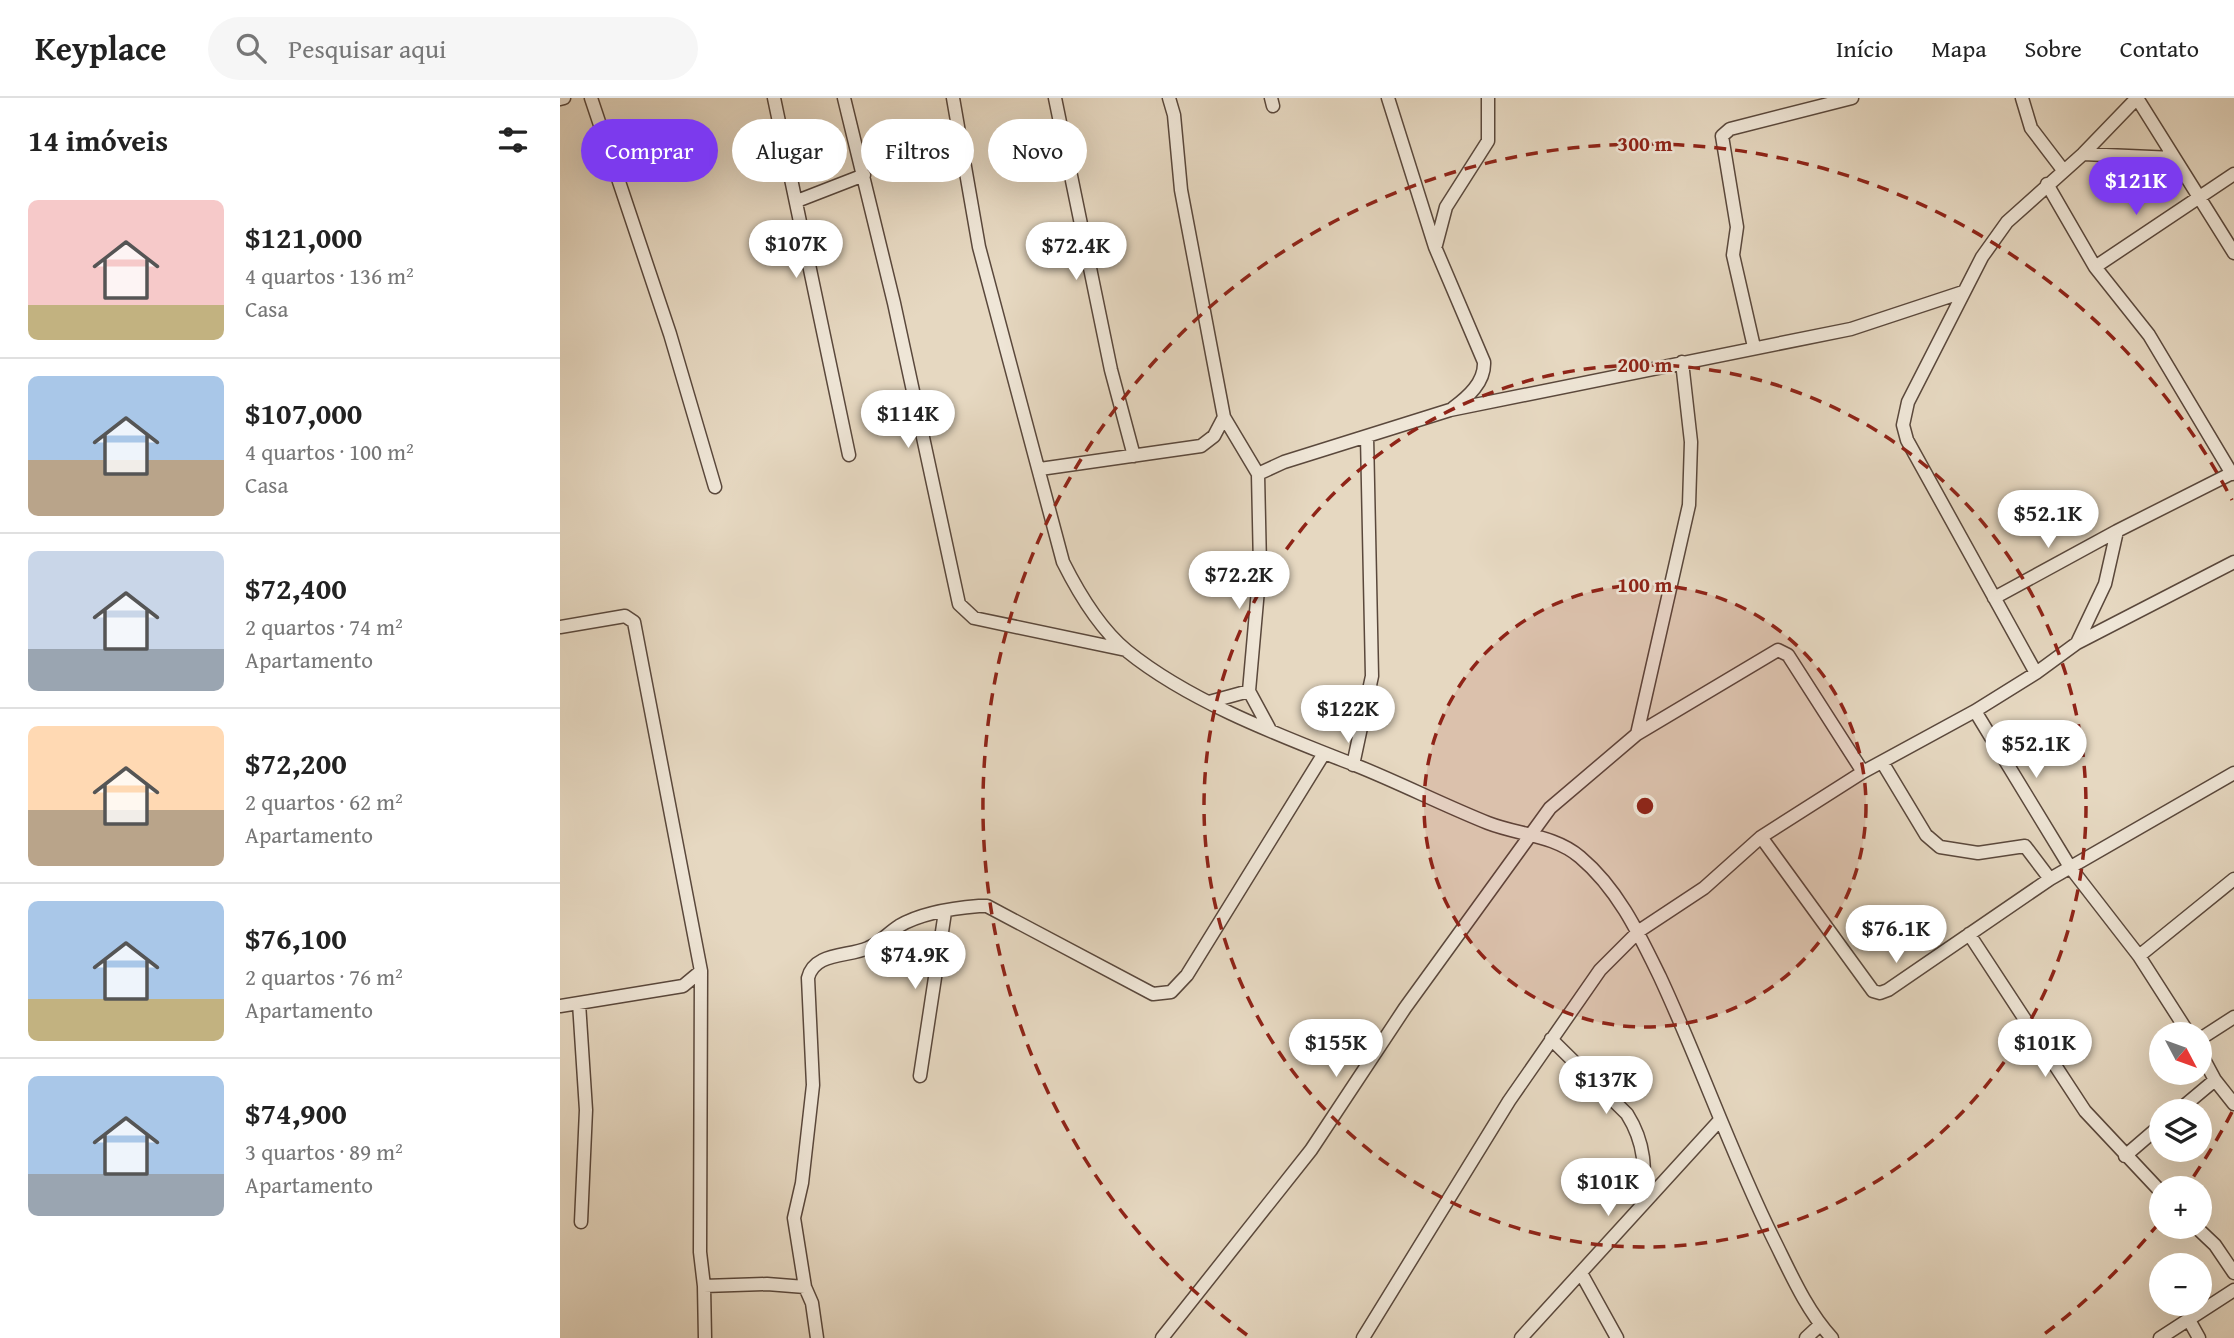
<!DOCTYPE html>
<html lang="pt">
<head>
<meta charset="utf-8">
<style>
	:root { --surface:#fff; --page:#f6f6f6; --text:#222; --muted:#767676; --line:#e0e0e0; --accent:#7c3aed }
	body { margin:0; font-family:"Gentium Book Plus",serif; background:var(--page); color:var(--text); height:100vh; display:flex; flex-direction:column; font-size:26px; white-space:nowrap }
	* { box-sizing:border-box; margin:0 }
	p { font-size:23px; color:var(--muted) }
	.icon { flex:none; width:38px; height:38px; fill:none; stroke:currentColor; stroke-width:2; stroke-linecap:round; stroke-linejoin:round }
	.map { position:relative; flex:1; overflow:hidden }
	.drawer { display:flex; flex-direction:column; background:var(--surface); width:560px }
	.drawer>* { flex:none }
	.hud { position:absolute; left:21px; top:21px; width:665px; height:63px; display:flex; gap:14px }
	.needle { width:46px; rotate:131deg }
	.buttons { position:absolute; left:1589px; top:924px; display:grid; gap:14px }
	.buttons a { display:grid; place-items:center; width:63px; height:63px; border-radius:50%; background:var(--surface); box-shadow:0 7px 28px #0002; font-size:35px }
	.price { position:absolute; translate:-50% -60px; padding:0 16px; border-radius:24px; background:#fff; color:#222; font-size:23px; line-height:46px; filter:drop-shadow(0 2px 4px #0008) }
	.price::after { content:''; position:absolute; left:50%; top:42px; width:21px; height:16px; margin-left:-10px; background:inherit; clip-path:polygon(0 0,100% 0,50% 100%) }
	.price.selected { background:var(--accent); color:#fff }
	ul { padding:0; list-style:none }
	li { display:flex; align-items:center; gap:21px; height:175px; padding:0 28px }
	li+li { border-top:2px solid var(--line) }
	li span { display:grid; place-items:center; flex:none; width:196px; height:140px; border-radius:10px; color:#555 }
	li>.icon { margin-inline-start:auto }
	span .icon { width:84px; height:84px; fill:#fffc; stroke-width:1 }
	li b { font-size:30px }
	h2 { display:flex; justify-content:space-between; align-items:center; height:84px; padding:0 28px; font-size:30px }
	.chip { padding:0 24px; border-radius:32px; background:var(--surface); box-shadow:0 7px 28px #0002; font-size:24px; line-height:63px }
	.chip.selected { background:var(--accent); color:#fff }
	header { display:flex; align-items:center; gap:42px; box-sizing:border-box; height:98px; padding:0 35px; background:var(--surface); border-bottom:2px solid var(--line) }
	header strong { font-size:33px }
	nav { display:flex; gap:38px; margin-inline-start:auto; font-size:24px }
	.search { width:490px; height:63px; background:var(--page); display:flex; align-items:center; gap:18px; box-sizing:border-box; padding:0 24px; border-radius:38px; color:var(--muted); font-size:26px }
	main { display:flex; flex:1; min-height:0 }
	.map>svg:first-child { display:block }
</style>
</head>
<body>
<header>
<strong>Keyplace</strong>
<div class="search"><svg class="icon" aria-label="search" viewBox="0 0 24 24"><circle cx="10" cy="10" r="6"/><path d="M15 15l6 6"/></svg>Pesquisar aqui</div>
<nav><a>Início</a><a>Mapa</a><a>Sobre</a><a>Contato</a></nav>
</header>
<main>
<section class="drawer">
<h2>14 imóveis<svg class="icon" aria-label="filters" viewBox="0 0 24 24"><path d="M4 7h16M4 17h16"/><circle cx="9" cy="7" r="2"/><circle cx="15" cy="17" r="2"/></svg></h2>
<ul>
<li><span style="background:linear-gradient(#f6c9c9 75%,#c2b280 0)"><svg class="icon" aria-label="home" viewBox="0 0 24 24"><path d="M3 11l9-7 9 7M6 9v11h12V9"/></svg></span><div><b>$121,000</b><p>4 quartos · 136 m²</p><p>Casa</p></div></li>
<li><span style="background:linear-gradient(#a9c7e8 60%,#b9a48a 0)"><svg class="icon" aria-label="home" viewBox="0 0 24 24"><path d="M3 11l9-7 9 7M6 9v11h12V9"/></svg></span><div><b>$107,000</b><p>4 quartos · 100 m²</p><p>Casa</p></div></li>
<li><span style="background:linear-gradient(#c9d6e8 70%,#9aa5b1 0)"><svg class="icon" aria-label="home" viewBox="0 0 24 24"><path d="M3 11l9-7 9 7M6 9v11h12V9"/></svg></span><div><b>$72,400</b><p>2 quartos · 74 m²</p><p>Apartamento</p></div></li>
<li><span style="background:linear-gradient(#ffd9b3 60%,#b9a48a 0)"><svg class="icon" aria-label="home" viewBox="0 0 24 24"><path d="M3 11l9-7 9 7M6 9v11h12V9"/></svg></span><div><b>$72,200</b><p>2 quartos · 62 m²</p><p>Apartamento</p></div></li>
<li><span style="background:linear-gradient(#a9c7e8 70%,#c2b280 0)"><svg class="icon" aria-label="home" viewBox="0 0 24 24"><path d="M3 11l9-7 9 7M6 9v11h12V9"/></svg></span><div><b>$76,100</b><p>2 quartos · 76 m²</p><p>Apartamento</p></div></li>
<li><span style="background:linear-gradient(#a9c7e8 70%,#9aa5b1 0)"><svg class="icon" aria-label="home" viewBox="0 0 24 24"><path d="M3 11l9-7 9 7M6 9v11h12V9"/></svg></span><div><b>$74,900</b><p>3 quartos · 89 m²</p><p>Apartamento</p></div></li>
</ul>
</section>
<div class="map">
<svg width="1674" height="1240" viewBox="0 0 1674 1240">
	<rect width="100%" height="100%" fill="#e6d8c1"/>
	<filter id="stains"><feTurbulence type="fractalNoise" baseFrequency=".00286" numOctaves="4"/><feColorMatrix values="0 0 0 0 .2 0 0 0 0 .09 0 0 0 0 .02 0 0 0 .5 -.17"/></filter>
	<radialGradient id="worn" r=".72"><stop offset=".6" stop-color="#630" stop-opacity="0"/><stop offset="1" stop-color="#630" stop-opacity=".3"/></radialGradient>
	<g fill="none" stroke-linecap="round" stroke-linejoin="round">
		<defs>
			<path id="street" d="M31,0l79,236 45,153
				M214,0l75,357
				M284,0l50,205 65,301 15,14 152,32
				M393,0l26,149 84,315c16,32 36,66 64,89 63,51 154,85 228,114 45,18 88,40 133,58 31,12 66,12 92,34 38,32 59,77 80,120 40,86 71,176 113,261 17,34 33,72 59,100
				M495,0l56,272 23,86
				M609,0l5,17 7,75 43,227 34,57 2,93 -11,124 20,37
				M711,0l2,8
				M828,0l47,149 49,115c1,20 -16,35 -31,46
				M1462,0l9,30 32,42
				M1577,0l97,155
				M0,1l4,-1
				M1523,56l91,4
				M1487,86l48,83 54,68 83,139
				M237,103l67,-26
				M876,147l10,-38 42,-66v-43
				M1535,169l139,-93
				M1194,249l-21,-92 4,-28 -15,-91 8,-7 122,-31
				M480,371l161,-23 13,-10 10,-19
				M698,376l26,-12 166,-52 401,-81 112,-37
				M1434,500l123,-67
				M0,529l65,-11 9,6 67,349 -1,281 4,34 63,-2 38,3 7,16 5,35
				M1517,545l157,-81
				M1476,575l-129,-233 -4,-15 5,-23 74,-145 25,-35 76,-68 54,-56
				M649,604l40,-11
				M1415,613l95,156 69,89 50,78
				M1077,636l52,-229 2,-63 -9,-80
				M1322,664l44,73 14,12 38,6 47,-7 25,33
				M793,667l19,-89 -5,-240
				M1201,739l112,154 7,2 8,-3 162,-111 184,-106
				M1409,836l116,177 76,81
				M1579,858l95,-77
				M19,905l7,107 -5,112
				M0,908l123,-20 18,-15
				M991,941l76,75c19,30 18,55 16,89
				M1640,941l34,-22
				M1640,954l15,28 19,24
				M360,978l25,-164
				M1618,1013l37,-31
				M1565,1058l36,-31
				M1636,1129l19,18 19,28
				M1021,1175l36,65
				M144,1188l1,52
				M245,1189l-11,-69 8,-35 11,-98 -5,-107c6,-26 40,-21 60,-30 12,-5 20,-15 31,-22 22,-13 55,-18 80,-20h8l166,88 18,-2 16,-17 136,-220
				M1629,1222l10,18
				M602,1240l149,-188 94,-142 145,-200 87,-74 141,-84 10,5 75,117
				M803,1240l146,-237 91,-131 39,-39 65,-43 57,-51 102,-65 112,-61 61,-38 41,-30 28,-59 12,-53 117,-59
				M961,1240l198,-217
				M1246,1240l14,-13
				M1600,1240l74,-48"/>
		</defs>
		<use href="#street" stroke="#5a483c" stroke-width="15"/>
		<use href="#street" stroke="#efe6d7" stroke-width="12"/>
	</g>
	<circle cx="1085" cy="708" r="221" fill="#8f2418" fill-opacity=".12"/>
	<g fill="none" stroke="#8f2418" stroke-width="3.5" stroke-dasharray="12 9">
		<circle cx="1085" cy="708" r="221"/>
		<circle cx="1085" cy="708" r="441"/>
		<path d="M1672 1014A662 662 0 0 1 1627 1088M1599 1125A662 662 0 0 1 1483 1237M687 1237A662 662 0 1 1 1672 402"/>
	</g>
	<circle cx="1085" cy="708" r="10" fill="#8f2418" stroke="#efe6d7" stroke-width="3.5"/>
	<g font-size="21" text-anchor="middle" font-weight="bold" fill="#8f2418" stroke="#efe6d7" stroke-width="5" stroke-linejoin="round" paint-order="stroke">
		<text x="1085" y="53">300 m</text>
		<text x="1085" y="274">200 m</text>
		<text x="1085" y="494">100 m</text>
	</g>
	<rect width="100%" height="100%" filter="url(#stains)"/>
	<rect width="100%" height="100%" fill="url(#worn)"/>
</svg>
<div class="buttons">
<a><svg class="needle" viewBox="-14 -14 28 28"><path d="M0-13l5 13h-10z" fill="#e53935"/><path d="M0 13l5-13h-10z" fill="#767676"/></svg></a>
<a><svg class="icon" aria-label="layers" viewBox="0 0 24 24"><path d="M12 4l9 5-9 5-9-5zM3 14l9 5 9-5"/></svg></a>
<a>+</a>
<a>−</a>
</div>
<b class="price selected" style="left:1576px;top:119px">$121K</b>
<b class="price" style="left:236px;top:182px">$107K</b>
<b class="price" style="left:516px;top:184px">$72.4K</b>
<b class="price" style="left:348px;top:352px">$114K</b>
<b class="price" style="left:1488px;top:452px">$52.1K</b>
<b class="price" style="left:679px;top:513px">$72.2K</b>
<b class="price" style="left:788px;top:647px">$122K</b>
<b class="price" style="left:1476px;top:682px">$52.1K</b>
<b class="price" style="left:1336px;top:867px">$76.1K</b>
<b class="price" style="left:355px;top:893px">$74.9K</b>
<b class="price" style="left:776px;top:981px">$155K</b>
<b class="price" style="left:1485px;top:981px">$101K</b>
<b class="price" style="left:1046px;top:1018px">$137K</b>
<b class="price" style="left:1048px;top:1120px">$101K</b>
<div class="hud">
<a class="chip selected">Comprar</a>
<a class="chip">Alugar</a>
<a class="chip">Filtros</a>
<a class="chip">Novo</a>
</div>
</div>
</main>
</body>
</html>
